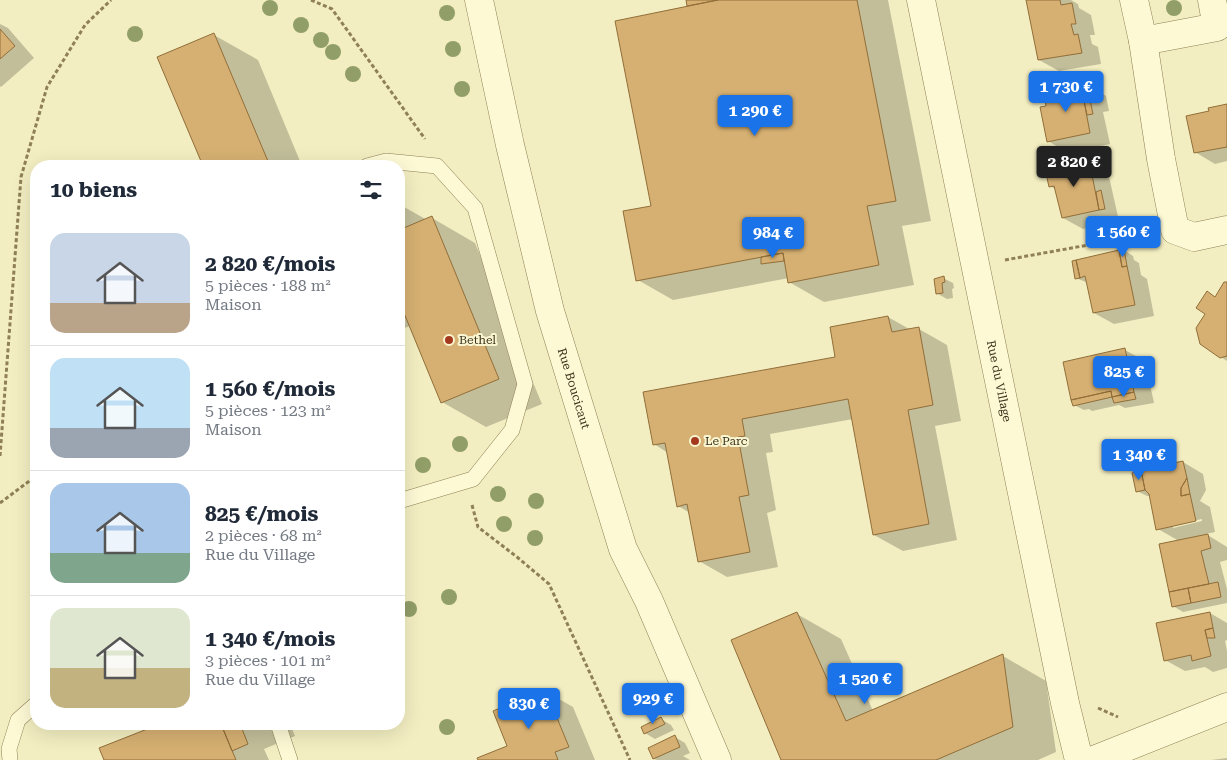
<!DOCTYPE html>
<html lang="fr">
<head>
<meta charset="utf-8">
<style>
	:root { --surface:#fff; --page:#f6f6f7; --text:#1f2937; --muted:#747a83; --line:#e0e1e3; --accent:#1a73e8 }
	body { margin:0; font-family:"Roboto Serif",serif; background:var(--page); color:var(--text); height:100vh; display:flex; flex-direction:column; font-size:19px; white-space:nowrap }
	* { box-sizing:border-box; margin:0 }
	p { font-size:16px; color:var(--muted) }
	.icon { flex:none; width:28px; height:28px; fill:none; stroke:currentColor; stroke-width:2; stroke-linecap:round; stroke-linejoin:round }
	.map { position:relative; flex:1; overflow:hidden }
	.side { position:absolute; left:30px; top:160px; width:375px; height:570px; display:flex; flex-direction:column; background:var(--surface); border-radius:20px; box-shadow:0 5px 20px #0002 }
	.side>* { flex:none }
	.price { position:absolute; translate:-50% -42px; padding:0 11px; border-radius:5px; background:var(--accent); color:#fff; font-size:16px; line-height:32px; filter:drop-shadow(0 1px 2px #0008) }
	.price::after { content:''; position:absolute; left:50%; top:30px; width:15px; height:11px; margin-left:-8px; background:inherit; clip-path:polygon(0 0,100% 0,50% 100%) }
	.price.current { background:#222; color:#fff }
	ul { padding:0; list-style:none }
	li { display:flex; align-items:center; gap:15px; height:125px; padding:0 20px }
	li+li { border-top:1px solid var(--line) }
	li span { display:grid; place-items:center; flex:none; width:140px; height:100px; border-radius:15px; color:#555 }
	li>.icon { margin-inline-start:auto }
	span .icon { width:60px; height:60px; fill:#fffc; stroke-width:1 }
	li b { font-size:21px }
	h2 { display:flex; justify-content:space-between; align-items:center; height:60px; padding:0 20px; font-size:21px }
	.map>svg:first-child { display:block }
</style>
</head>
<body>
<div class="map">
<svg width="1227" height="760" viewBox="0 0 1227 760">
	<rect width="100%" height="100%" fill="#f3eec1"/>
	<path fill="#0003" fill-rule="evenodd" d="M687,0h201l43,221 -29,5 12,59 -90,17 -35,-20v-4l-116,22 -35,-20 53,-273 -3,-2z
		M1027,0h44l7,4 1,4 12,7 4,20h-5l2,9 6,3 3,17 -42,7 -20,-11z
		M0,24l8,4 26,30 -33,29 -1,-1z
		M214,35l44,25 44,106h-98l-45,-108z
		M1086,84l20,12 3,15 -6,1 7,32 -42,9 -20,-12v-34z
		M1227,105v56l-12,3 -20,-12 15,-40z
		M1088,161l20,11 11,49 -36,8 -20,-11 -6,-28 -7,-4z
		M399,204l28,16 5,-2 43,25 67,161 -56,23 -44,-25 -32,-76 -11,4z
		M1124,250l9,6 1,4 5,3 2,12 6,4 7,37 -40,8 -20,-11 -6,-30 -12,-5z
		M943,278l10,5 1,5 -2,1 1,9 -6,1 -9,-5z
		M1227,283v78l-6,-4 -5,-59z
		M888,317l23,13 8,-1 28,16 14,76 -26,5 22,114 -54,11 -29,-16 -21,-116 -83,15 3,18 -7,1 10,57 -9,3 11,54 -51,10 -28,-16 -9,-48 -12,-7 -10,-53 -14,-9 183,-86z
		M1125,350l20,11 9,42 -29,5 -6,-3 -27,6 -3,-2 -5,1 -10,-5z
		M1183,462l20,12 3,16 -6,11 10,6 5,25 -9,2 21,13v13l-7,2 7,27v14l-44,9 -10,-6 6,-65 -21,-12 -8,-33h-3l-10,-5zM1202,519v2l-29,7v-3z
		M1210,613l17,10v17l-2,1 2,10v17l-14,4 -8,-5 -20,4 -20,-11z
		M797,614l44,25 32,72 130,-55 43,25 10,71 -18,8h-256z
		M545,691l28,16 22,53h-116l30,-13z
		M661,719l10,6 3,5 -19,9 -10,-6z
		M163,724h127l5,12 -31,13 5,11h-164l-4,-11z
		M675,737l10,6 5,10 -7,3 7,4h-33l-3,-1 -4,-11z
		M1227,758v2h-16z"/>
	<path fill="#d6b072" stroke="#916e39" d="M686,0h32l-31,6z
		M718,0h139l39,201 -29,5 12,59 -91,18 -5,-30 -147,28 -13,-70 28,-5 -36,-185z
		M1026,0h34l1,5 11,-2 4,21h-5l3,11 4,-1 4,19 -44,7z
		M0,29l15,17 -15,13z
		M214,33l56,133h-67l-46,-109z
		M1086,83l4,17 -6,1 6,32 -43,9 -7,-35 6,-1 -2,-14z
		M1090,100l3,14 -6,1 -3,-14z
		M1227,104v43l-33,6 -8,-37 23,-5 -1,-3z
		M1089,160l10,50 -37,8 -8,-32 -5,1 -4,-18z
		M1101,190l4,19 -6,1 -3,-18z
		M432,216l67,163 -58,24 -42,-102v-71z
		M1124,249l3,17 -5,1 -3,-17z
		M1119,250l3,17 5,-1 8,39 -42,8 -8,-37 -5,2 -4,-18z
		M783,253l1,8 -23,3v-7z
		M1076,260l4,18 -5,1 -3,-18z
		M944,276l1,6 -3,1 1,10 -7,1 -2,-15z
		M1224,282h3v74l-7,2 -20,-14 -4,-16 9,-14 -9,-6 11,-17 8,6z
		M888,316l4,16 27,-5 14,78 -25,5 21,114 -56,11 -25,-136 -106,20 3,17 -7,1 11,58 -10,2 11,55 -52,10 -11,-58 -10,3 -12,-64 -12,2 -10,-53 192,-35 -5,-30z
		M1125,348l9,44 -22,5 -1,-6 -40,9 -8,-38z
		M1111,391l1,6 -39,9 -2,-6z
		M1134,392l2,7 -22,4 -2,-6z
		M1183,461l4,17 -6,10v8l9,-2 6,27 -40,9 -7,-36 -4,-4 -4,-20z
		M1141,470l4,20 -9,2 -4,-19z
		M1187,478l3,16 -9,2v-8z
		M1208,534l3,14 -10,3 8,33 -40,8 -10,-48z
		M1218,582l3,15 -30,6 -3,-15z
		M1188,588l3,15 -19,4 -3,-15z
		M797,612l49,109 157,-67 10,73 -77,33h-155l-50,-120z
		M1210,612l3,16 -8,2 6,26 -19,5 -1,-6 -27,6 -8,-38z
		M1213,628l2,10h-8l-2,-8z
		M545,689l24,58 -14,5 3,8h-80l-1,-2 30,-12 -14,-35z
		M661,717l4,7 -21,10 -3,-7z
		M160,724h61l15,36h-132l-5,-12z
		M221,724h19l8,20 -16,7z
		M675,735l5,12 -27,12 -5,-11z"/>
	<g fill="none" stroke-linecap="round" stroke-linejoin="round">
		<defs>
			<path id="lane" d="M367,166l19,-5 51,5 38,42 50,176 -13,46 -39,49 -74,22
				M278,724l12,36
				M10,760l-1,-11 9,-29 18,-16"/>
			<g id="street">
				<path id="s1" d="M479,0l31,145 40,166 73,238 26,52 68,159"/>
				<path id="s2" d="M921,0l144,703 14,57"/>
				<path d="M1134,0l9,41 18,118 14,71 19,7 33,-7"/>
				<path d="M1143,41l74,-14 -5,-27"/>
				<path d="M1094,760l133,-53"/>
			</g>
		</defs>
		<use href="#lane" stroke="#8f8056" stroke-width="16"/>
		<use href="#street" stroke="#8f8056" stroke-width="29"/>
		<path stroke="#8f8056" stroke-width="3" stroke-dasharray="4 2.5" stroke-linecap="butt" d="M311,0l21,9 93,130
			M1005,260l139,-25
			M0,456l21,-279 26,-90 38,-62 26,-25
			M0,503l36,-27
			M472,505l6,22 39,30 32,27 81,176
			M1098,708l20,9"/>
		<use href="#lane" stroke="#fdf9d5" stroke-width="15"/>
		<use href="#street" stroke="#fdf9d5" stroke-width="28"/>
	</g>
	<g fill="#919e68">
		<circle cx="270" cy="8" r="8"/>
		<circle cx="1174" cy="8" r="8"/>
		<circle cx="447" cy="13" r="8"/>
		<circle cx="301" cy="25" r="8"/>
		<circle cx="135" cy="34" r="8"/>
		<circle cx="321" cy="40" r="8"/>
		<circle cx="453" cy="49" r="8"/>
		<circle cx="333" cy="52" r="8"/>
		<circle cx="353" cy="74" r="8"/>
		<circle cx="462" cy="89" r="8"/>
		<circle cx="460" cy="444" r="8"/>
		<circle cx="423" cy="465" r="8"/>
		<circle cx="498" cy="494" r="8"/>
		<circle cx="536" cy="501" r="8"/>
		<circle cx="504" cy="524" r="8"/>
		<circle cx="535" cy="538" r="8"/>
		<circle cx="449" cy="597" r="8"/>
		<circle cx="409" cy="609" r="8"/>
		<circle cx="447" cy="727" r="8"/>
	</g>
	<g fill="#a5391f" stroke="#f9f6d1" stroke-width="2">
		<circle cx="449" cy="340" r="5"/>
		<circle cx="695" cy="441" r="5"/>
	</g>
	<g text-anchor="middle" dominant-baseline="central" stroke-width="4" stroke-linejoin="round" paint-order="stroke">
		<g font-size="12" fill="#3d331c" stroke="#f9f6d1" text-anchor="start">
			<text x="459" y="340">Bethel</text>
			<text x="705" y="441">Le Parc</text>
		</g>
		<g font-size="12" fill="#3d331c" stroke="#f9f6d1">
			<text stroke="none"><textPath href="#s2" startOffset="389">Rue du Village</textPath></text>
			<text stroke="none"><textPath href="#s1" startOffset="400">Rue Boucicaut</textPath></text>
		</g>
	</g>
</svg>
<b class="price" style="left:1066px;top:113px">1 730 €</b>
<b class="price" style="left:755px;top:137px">1 290 €</b>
<b class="price current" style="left:1074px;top:188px">2 820 €</b>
<b class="price" style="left:1123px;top:258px">1 560 €</b>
<b class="price" style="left:773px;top:259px">984 €</b>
<b class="price" style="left:1124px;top:398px">825 €</b>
<b class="price" style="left:1139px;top:481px">1 340 €</b>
<b class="price" style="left:865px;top:705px">1 520 €</b>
<b class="price" style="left:653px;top:725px">929 €</b>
<b class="price" style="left:529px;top:730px">830 €</b>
<section class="side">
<h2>10 biens<svg class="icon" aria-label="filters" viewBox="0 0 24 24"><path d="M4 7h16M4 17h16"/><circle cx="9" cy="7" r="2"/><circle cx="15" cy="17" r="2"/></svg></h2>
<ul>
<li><span style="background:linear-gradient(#c9d6e8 70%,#b9a48a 0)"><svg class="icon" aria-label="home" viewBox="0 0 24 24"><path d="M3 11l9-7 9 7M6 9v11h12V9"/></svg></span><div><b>2 820 €/mois</b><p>5 pièces · 188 m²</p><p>Maison</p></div></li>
<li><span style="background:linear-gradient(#bfe0f5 70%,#9aa5b1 0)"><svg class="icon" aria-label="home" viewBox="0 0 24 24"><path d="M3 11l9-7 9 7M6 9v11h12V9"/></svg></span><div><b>1 560 €/mois</b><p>5 pièces · 123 m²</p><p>Maison</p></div></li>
<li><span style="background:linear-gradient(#a9c7e8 70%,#7fa58c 0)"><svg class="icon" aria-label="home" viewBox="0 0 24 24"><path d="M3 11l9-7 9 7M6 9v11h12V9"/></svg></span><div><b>825 €/mois</b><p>2 pièces · 68 m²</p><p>Rue du Village</p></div></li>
<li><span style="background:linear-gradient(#dfe7d0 60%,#c2b280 0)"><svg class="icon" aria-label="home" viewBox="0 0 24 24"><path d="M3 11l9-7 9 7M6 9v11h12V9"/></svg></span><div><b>1 340 €/mois</b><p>3 pièces · 101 m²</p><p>Rue du Village</p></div></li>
</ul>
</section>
</div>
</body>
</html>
